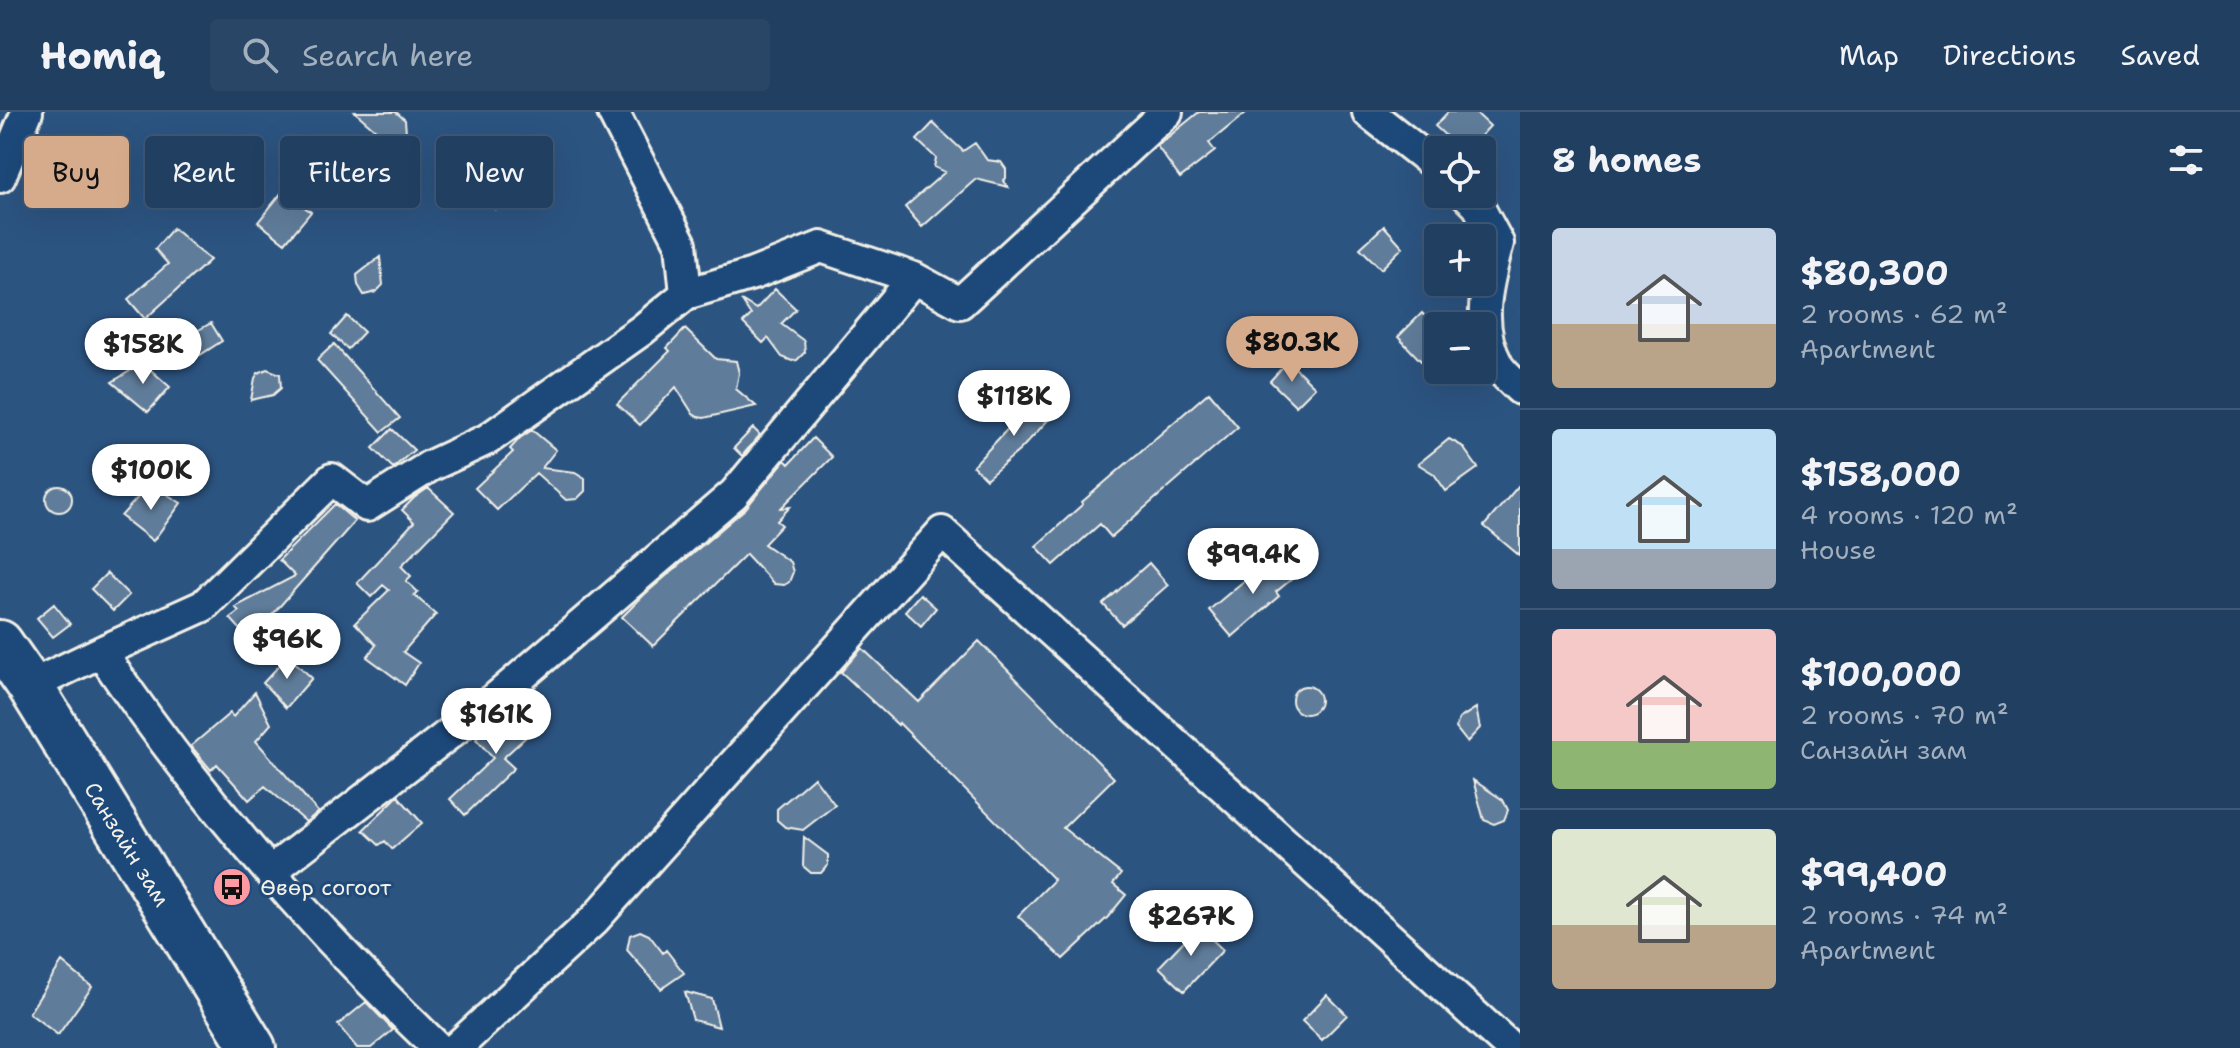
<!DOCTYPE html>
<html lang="en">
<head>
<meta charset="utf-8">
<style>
	:root { --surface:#213f61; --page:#294667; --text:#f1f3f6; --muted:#a2afbd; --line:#3e5876; --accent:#d6ab8b }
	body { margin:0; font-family:"Shantell Sans",sans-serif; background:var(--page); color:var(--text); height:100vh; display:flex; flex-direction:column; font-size:30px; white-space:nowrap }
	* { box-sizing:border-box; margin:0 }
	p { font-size:26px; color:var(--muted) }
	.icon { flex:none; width:44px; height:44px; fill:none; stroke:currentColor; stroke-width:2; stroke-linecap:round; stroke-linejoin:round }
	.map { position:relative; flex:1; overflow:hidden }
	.details { display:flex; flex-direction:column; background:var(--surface); width:720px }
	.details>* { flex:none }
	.guide { position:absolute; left:24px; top:24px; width:760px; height:72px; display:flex; gap:16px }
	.tools { position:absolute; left:1424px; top:24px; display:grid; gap:16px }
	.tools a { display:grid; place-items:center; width:72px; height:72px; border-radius:8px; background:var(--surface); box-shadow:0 8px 32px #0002,0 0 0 2px var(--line); font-size:40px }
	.price { position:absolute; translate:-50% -68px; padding:0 18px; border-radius:28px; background:#fff; color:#222; font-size:26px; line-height:52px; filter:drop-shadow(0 2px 4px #0008) }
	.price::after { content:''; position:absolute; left:50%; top:48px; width:24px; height:18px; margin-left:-12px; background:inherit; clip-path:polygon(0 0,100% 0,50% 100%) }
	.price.selected { background:var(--accent); color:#111 }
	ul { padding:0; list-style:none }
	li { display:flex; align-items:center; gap:24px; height:200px; padding:0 32px }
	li+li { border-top:2px solid var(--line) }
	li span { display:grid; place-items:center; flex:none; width:224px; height:160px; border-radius:8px; color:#555 }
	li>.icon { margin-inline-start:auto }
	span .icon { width:96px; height:96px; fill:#fffc; stroke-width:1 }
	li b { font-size:34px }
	h2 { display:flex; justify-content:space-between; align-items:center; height:96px; padding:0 32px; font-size:34px }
	.tag { padding:0 28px; border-radius:8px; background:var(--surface); box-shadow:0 8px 32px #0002,0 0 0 2px var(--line); font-size:28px; line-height:72px }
	.tag.selected { background:var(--accent); color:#111 }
	header { display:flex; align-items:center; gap:48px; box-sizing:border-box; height:112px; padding:0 40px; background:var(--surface); border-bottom:2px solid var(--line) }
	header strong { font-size:38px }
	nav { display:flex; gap:44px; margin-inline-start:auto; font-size:28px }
	.search { width:560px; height:72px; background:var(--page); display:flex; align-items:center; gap:20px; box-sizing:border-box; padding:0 28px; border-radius:8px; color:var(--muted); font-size:30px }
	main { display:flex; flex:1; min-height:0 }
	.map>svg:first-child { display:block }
</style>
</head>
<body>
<header>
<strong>Homiq</strong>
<div class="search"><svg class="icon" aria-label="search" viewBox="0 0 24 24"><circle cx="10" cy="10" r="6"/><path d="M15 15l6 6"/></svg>Search here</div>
<nav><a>Map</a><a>Directions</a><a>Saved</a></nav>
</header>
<main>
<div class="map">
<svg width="1520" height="936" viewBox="0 0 1520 936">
	<rect width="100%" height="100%" fill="#2c5481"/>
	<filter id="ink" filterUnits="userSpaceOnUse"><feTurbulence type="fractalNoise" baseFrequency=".0125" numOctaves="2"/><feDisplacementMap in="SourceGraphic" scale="16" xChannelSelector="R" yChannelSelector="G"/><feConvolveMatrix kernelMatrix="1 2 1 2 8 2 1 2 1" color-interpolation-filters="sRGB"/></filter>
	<g filter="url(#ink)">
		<path fill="#5e7b9a" stroke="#f4f1e8" stroke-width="2" d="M355,0h41l9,8 1,13 -7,7 -13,-1z
			M1199,0h48l-38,31 6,8 -35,27 -23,-32z
			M1448,0h27l15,14 -22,24h-7l-26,-24z
			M933,11l30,28 12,-8 12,17 14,2 5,7v9l-3,3 5,6 -32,-8 -54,48 -17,-20 40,-35 -11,-5 2,-9 -19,-18z
			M50,21l26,15 -19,34 -26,-15z
			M504,55l17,16 -26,26 -16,-15z
			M283,79l28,21 -26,31 -27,-21z
			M1384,114l19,21 -22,22 -21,-21z
			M173,116l37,32 -65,59 -17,-20 40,-35 -13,-15z
			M380,145l3,28 -7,7 -12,3 -6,-10 -1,-10z
			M775,177l21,20 -15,15 23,17 1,11 -8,8 -5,1 -10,-4 -14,-19 -5,5 -20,-20 8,-8 -10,-15 15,9z
			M1422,201l16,17v15l-17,16 -23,-24z
			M347,204l17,16 -16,17 -17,-15z
			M211,211l11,18 -22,14 -12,-19z
			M685,217l31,30 20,2 3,12 -3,16 20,17 -52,12 -6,-1 -5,-3 -17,-27 -36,38 -23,-21 53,-53 -3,-3z
			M334,232l66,74 -18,14 -65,-72z
			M1288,249l27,26 -19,19 -26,-25z
			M143,251l27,24 -22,25 -36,-30z
			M267,257l13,5 1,14 -8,7 -22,5 4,-22 3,-5z
			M1044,278l2,2 -6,15 10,11 -30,32 -34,29 -13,-13z
			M1209,280l29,35 -127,110 -11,-13 -46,41 -18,-19 47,-42 -1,-2z
			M753,316l7,7 -18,21 -8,-8z
			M392,317l22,21 -21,18 -20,-20z
			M532,318l24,20 -14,18 33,4 10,6v13l-8,8 -11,1 -30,-27 -39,37 -22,-22 38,-36 -3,-3 10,-11z
			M813,326l19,19 -51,51 9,-1 -13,14 5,4 -18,19 26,18 3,10 -4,10 -5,3 -10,-1 -28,-30 -93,92 -31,-29 23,-23 101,-86 39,-48 4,4z
			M1449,327l13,7 16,22 -32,23 -12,-17 -16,-10z
			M150,372l31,19 -28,38 -32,-25z
			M1520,372v72l-36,-30z
			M46 387a13 13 0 1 1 26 0a13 13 0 1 1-26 0Z
			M428,376l26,24 -53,54 10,10 -5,5 12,11 -4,3 22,19 -33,38 16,11 -14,22 -38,-28 9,-12 -21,-22 34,-33 -6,-5 -12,12 -14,-14 57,-61 -12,-12 12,-12z
			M335,392l20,17 -105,119 -20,-22 9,-7 -4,-4 60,-31 -16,-16z
			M1283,442l16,19 -23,19 3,4 -47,41 -23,-27 48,-40 3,4z
			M1149,451l19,22 -46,40 -19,-21z
			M107,461l22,22 -16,16 -22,-22z
			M920,482l16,14 -15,18 -16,-15z
			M54,492l16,20 -17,13 -16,-19z
			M979,529l135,137 -51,50 58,46 -8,10 13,11 -18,22 -45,42 -45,-43 36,-36 -155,-157 -1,2 -57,-53 21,-24 57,54z
			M288,544l24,22 -26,30 -23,-25z
			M1292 588a14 14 0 1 1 28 0a14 14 0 1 1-28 0Z
			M255,580l16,32 -15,17 62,71 -12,10 -41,-36 -16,14 -32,-36 -6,6 -20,-24 39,-33 3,4z
			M519,590l20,23 -36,33 11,10 -49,47 -15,-16 43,-41 -17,-19z
			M1476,596l4,20 -13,14 -11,-14 3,-9z
			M814,665l21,28 -32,25 -18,-3 -8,-7v-11z
			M1473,668l30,20 5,10 -4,10 -10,4 -10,-4z
			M398,684l24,27 -30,26 -7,-8 -6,4 -16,-15z
			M804,725l24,18v10l-7,8h-10l-8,-7z
			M1198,814l25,24 -39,41 -25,-24z
			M640,819l9,4 14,18 3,-3 18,23 -23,16 -34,-39 3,-15z
			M62,850l30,25 -34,48 -29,-22z
			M685,880l27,7 7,28 -26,-7z
			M1327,883l20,20 -25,25 -20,-19z
			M366,890l27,28 -22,18h-14l-19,-23z"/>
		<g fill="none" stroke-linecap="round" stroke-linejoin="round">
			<defs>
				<path id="street" d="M613,0l68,132 5,50
					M1368,0l70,55
					M0,65l27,-65
					M1466,82l12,12 20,37c-11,42 -23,82 0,123 5,8 15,16 22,23
					M101,540l102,-46 129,-127 35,27 63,-40 58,-27 154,-109 44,-36 67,-20 68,-27 93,31 46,25 207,-191
					M30,574l71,-34c97,144 211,276 337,396
					M271,759l226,-174 237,-203 180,-216
					M456,936l138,-128 348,-388 569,516"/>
				<g id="secondary">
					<path id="s1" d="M0,531l30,43 223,362"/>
				</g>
			</defs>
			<use href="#street" stroke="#f4f1e8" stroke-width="36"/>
			<use href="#secondary" stroke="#f4f1e8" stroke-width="50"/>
			<use href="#street" stroke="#1f4a7a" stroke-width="30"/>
			<use href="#secondary" stroke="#1f4a7a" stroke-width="44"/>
		</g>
	</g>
	<defs>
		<symbol id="bus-disc" viewBox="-11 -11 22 22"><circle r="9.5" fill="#ff9aa2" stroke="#1f4a7a"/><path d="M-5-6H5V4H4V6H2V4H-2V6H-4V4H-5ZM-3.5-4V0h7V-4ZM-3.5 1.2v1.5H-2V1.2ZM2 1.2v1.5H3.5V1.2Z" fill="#111"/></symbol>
	</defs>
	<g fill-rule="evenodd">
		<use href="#bus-disc" x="210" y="753" width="44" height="44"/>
	</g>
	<g text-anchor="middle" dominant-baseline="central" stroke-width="6" stroke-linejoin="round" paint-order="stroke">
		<g font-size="22" fill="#f4f1e8" stroke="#1f4a7a">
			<text stroke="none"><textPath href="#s1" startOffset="238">Санзайн зам</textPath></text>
		</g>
		<g font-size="22" fill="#f4f1e8" stroke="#1f4a7a" text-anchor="start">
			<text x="260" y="775">Өвөр согоот</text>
		</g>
	</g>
</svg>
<div class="tools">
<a><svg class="icon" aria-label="locate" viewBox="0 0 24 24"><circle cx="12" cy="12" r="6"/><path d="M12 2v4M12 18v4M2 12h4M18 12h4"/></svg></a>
<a>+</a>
<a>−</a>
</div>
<b class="price selected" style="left:1292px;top:272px">$80.3K</b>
<b class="price" style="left:143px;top:274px">$158K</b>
<b class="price" style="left:1014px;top:326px">$118K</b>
<b class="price" style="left:151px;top:400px">$100K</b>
<b class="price" style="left:1253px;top:484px">$99.4K</b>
<b class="price" style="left:287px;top:569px">$96K</b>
<b class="price" style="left:496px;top:644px">$161K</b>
<b class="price" style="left:1191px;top:846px">$267K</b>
<div class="guide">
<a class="tag selected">Buy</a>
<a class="tag">Rent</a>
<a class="tag">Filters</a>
<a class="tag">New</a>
</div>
</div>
<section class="details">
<h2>8 homes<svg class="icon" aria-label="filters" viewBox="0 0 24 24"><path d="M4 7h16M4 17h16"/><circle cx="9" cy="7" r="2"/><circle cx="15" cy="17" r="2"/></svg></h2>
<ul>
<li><span style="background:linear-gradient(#c9d6e8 60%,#b9a48a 0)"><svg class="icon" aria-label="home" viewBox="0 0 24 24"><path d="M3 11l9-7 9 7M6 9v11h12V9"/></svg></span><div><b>$80,300</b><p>2 rooms · 62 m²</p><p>Apartment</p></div></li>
<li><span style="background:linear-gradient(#bfe0f5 75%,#9aa5b1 0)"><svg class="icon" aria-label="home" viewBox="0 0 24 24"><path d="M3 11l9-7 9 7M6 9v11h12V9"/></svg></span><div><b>$158,000</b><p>4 rooms · 120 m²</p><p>House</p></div></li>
<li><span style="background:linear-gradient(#f6c9c9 70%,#8fb573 0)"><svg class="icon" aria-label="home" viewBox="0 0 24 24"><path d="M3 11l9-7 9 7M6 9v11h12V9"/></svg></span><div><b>$100,000</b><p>2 rooms · 70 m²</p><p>Санзайн зам</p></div></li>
<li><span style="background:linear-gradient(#dfe7d0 60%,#b9a48a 0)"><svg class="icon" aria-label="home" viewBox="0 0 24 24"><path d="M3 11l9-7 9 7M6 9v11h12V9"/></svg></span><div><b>$99,400</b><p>2 rooms · 74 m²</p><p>Apartment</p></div></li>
</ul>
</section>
</main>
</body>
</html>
